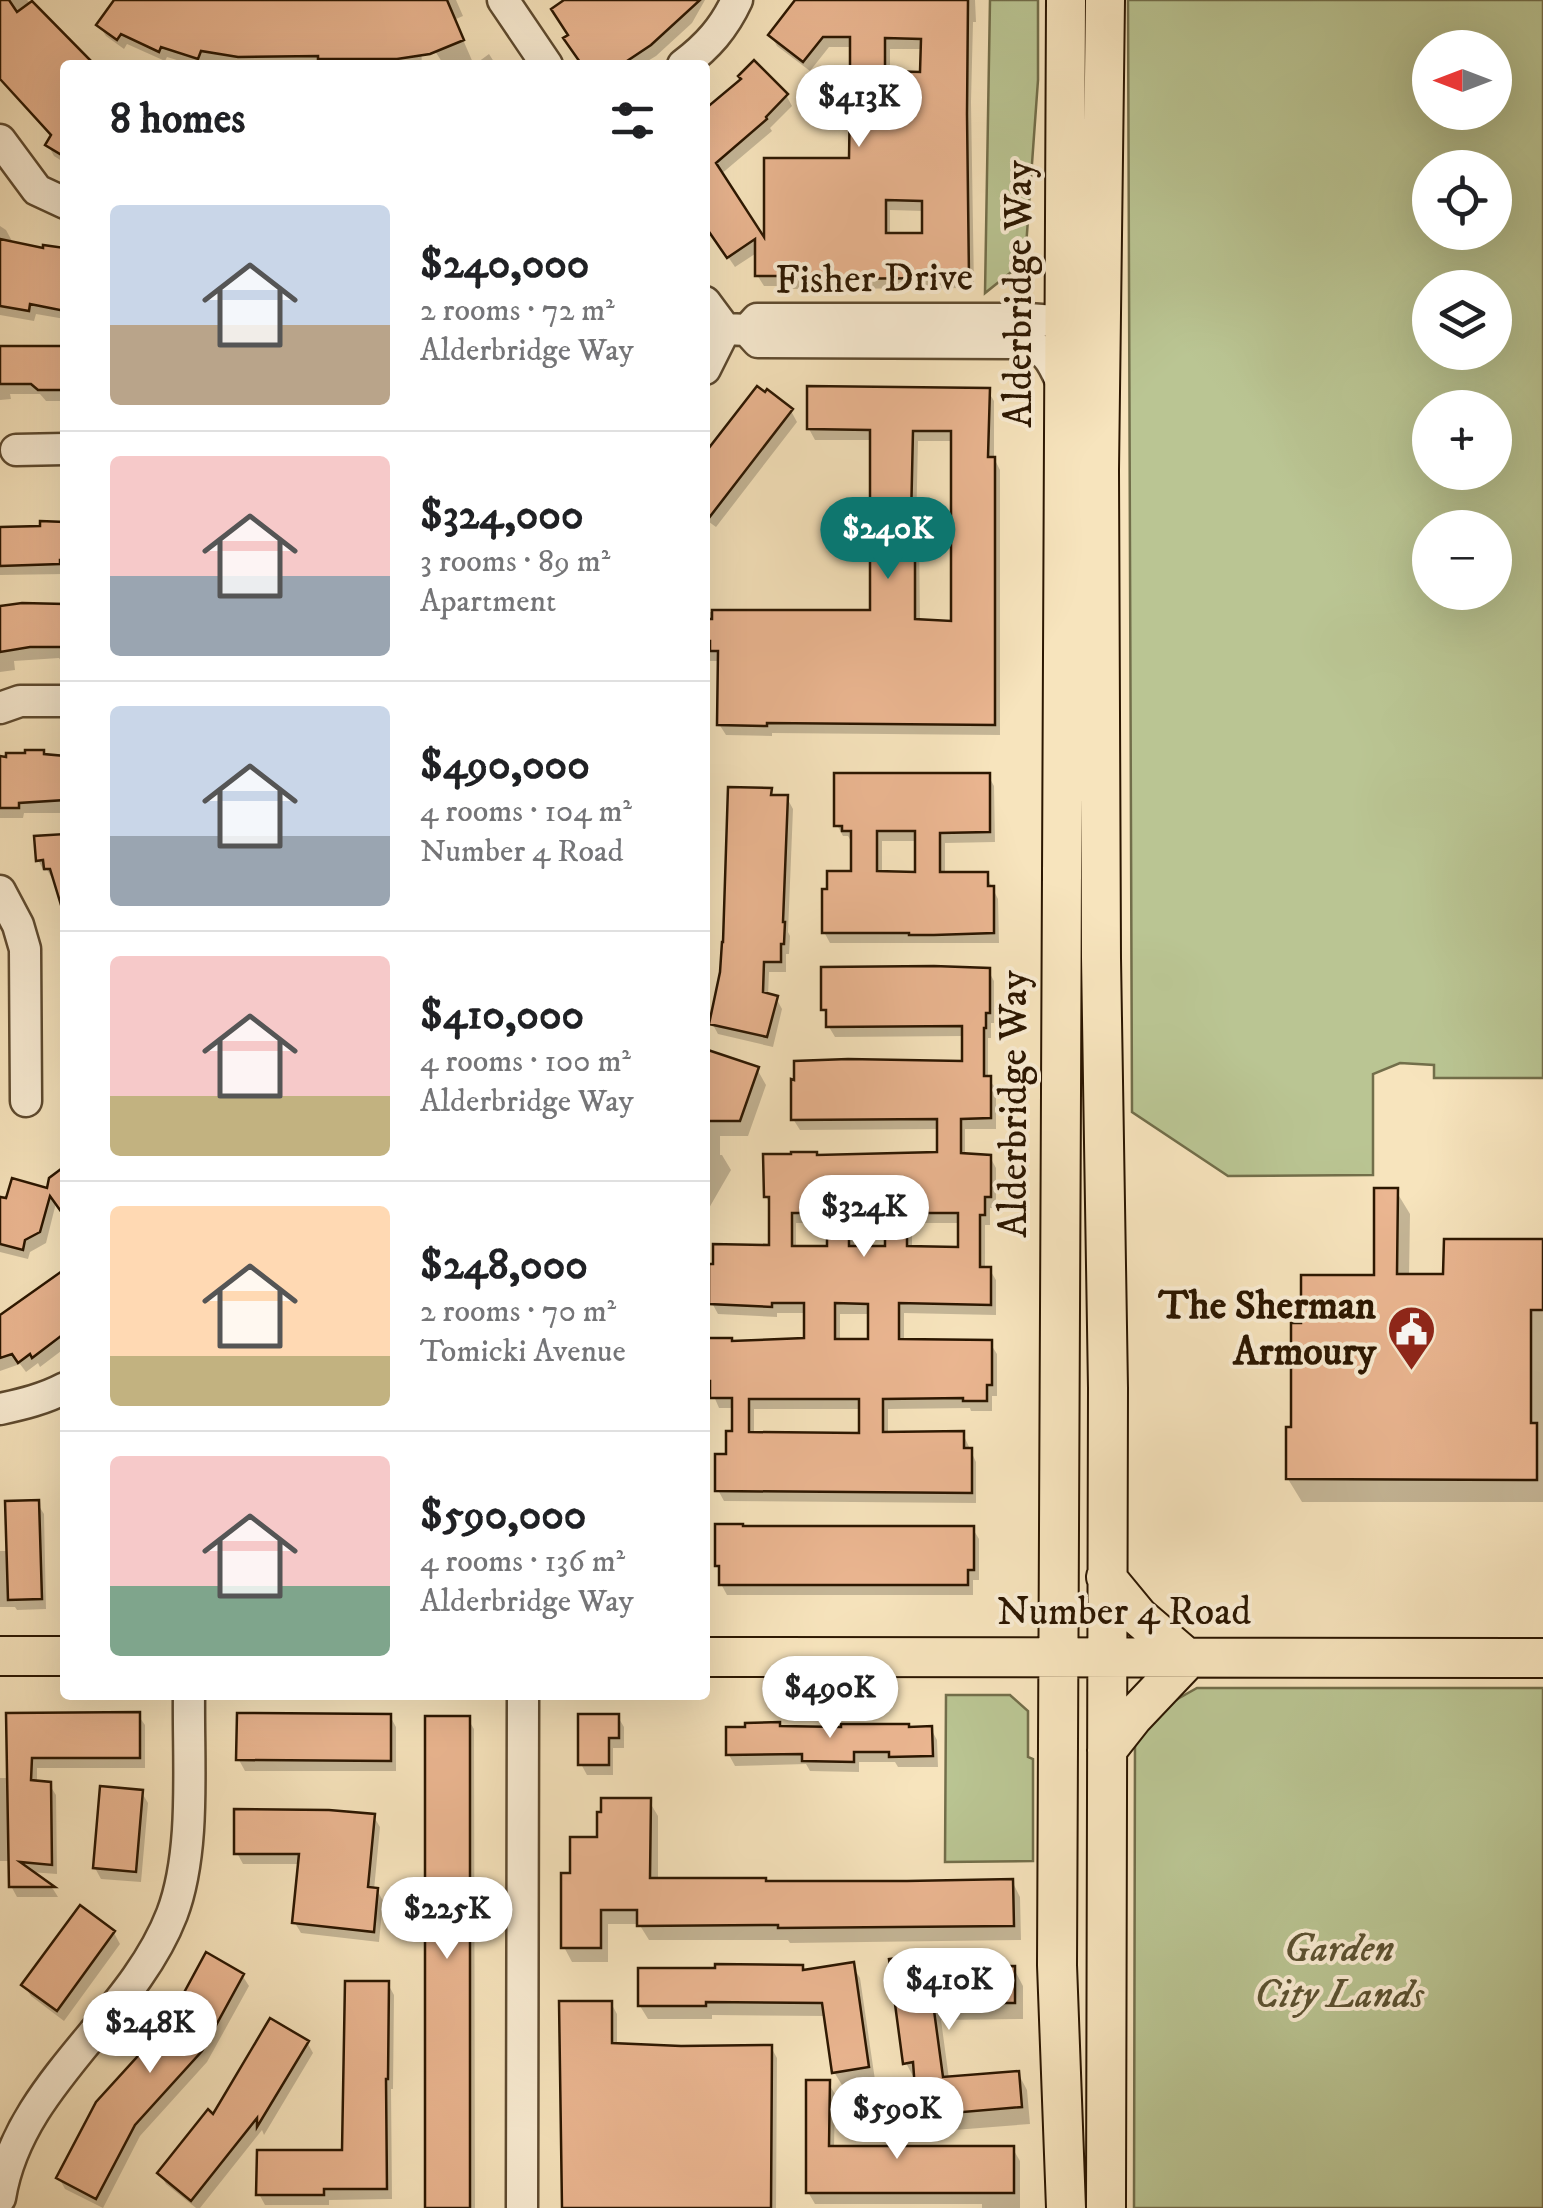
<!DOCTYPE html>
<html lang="en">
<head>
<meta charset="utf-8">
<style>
	:root { --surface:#fff; --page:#f2f2f2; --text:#202124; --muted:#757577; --line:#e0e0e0; --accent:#0f766e }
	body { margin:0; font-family:"IM FELL DW Pica",serif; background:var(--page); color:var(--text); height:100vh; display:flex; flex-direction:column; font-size:38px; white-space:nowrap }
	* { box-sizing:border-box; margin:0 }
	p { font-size:32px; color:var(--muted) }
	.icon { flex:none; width:55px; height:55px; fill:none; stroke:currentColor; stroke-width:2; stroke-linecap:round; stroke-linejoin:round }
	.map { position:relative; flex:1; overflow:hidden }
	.details { position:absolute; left:60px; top:60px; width:650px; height:1640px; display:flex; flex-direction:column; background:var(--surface); border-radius:10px; box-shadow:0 10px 40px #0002 }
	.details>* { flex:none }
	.needle { width:65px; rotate:270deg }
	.buttons { position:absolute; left:1412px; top:30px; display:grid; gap:20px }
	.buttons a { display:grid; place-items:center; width:100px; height:100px; border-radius:50%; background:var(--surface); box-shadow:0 10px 40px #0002; font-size:50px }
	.price { position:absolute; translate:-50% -85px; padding:0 22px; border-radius:35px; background:#fff; color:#222; font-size:32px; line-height:65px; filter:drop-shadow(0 2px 5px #0008) }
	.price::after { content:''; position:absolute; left:50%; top:60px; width:30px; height:22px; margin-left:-15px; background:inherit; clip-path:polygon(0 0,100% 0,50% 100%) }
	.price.active { background:var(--accent); color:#fff }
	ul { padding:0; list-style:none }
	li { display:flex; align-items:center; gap:30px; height:250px; padding:0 50px }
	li+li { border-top:2px solid var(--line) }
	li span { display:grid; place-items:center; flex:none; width:280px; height:200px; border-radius:10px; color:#555 }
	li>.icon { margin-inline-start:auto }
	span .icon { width:120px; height:120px; fill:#fffc; stroke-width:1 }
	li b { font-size:42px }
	h2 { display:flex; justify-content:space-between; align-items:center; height:120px; padding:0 50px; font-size:42px }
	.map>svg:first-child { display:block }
</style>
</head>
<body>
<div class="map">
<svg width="1543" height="2208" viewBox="0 0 1543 2208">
	<rect width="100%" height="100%" fill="#f7e4bd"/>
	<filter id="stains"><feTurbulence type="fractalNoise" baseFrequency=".002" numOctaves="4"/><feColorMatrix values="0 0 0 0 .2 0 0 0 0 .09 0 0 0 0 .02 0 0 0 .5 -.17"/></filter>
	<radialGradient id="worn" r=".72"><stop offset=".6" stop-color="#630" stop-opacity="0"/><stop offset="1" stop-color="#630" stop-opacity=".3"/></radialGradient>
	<path fill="#bac593" stroke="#726e4a" stroke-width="2.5" fill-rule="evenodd" d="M990,0h48v80l-13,181 -40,32z
		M1128,0h415v1078h-109v-13l-34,-2 -27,11v101l-145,1 -96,-64zM1430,48h65v64h-65zM1430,168h65v64h-65zM1430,288h65v64h-65zM1430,408h65v64h-65zM1430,528h65v64h-65z
		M1197,1688h346v520h-409l1,-470 16,-24z
		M946,1695h64l18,16v46l5,2v102l-88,1z"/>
	<path fill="#0003" fill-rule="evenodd" d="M0,0h27l64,65h-26v98l-11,-7 -6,-11 4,-7 -52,-60z
		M117,0h339l7,16 -7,3 1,7 17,39 15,-11 7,11h-52l-24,-37 2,37h-229l-26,-8 -2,4 -38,-17 -3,5 -18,-13 -7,-11z
		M577,0h128l-13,23 -36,33 -15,9h-58l-12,-29z
		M798,0h177l1,22h-3l-2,80 3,186 -183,1 -2,-3h-25l-7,-11 1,-23 -23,15 -30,-44v-111l81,-17 6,11 -22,22 2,3 -52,44 46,70 85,-85 2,-113h-24l-19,24 -33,-25 -6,-11zM890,49h33v25h-33zM890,210l34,1v25h-34z
		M0,226l6,4 6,11 -2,3 35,7 20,-2v70l-29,-5 -2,7 -34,-6z
		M0,348l65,7v46h-19l-6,-7h-30l1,5 -11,1z
		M988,391l6,10v57l6,12v265l-228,-2v3l-46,-1 -7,-11 1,-63h-15v-49h168v-172h-58l-6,-11zM918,441h36l-1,182 -33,-1 -1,-89 -3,-5z
		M791,411l6,11 -81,105 -11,-8v-62z
		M62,516h3v58l-65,1v-47l42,1 20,-5z
		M65,606v56h-3l-3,-4 -45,3 1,9 -15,2v-63z
		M44,756l21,2v55h-41l-1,5h-23v-59z
		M988,775l6,11 1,56 -50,1v32h41l12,24 1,44h-169l-6,-11 30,-58v-33h-3l-3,-5h-5l-6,-11zM882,841h35v33h-35z
		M770,791l4,6 13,1 6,11 -5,123 2,4 -1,18h-3v18h-17l-1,24 8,2 6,11 -9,38 -55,-13 -6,-11z
		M65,836v81l-10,-38 -2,1 -6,-10 -3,1 -6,-11z
		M988,970l6,11v42h-3v15h-3v40l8,11v40h-31v27l25,1 6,11v40h-6v17h-5v45h5l6,10v35l-92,-2v28l86,2 7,11v42h-5v15h-21l-1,-3 -82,1v26l75,-1 13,28v41l-252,-2 -6,-11 17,-57v-25h-16l-12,-28 25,-37 75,-2v-28h-30v4l-59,-3 -6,-11 3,-36 57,-20v-40l-6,-10 51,-40 123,-2v-26l-140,1 -7,-11 171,-56v-27l-129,1 -6,-10v-9l-5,-9zM796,1223h34v26h-34zM854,1223h34v25h-34zM912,1223h49v27l-49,-2zM840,1314h31v27h-31zM754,1409h107v27l-107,-1z
		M705,1051l52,18 9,16 -18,51h-28v19h2l9,15 -26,45z
		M65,1170v45l-9,-12 -10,40 -16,9 -2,7 -28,-7v-57l9,3 39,-7z
		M1396,1191l14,23 -1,62h37l97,-34v260h-241l-14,-23 15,-154 73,-48z
		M65,1272v76l-25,19 -2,-4 -12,9 -6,-8 -20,7v-53z
		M37,1503l7,11 2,95 -29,1 -2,-3h-15v-56h9z
		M973,1529l6,10v41h-6v15h-246l-6,-11v-13l-3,-5z
		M138,1715l7,10v43h-108v15l12,1 7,11 1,79 -27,-2 23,17 5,8h-41l-6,-11v-25h-11v-83h9v-62z
		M390,1716l6,11v44h-151l-6,-11z
		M618,1717l6,10v21h-11v27h-26l-6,-11z
		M468,1719l6,10 1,479h-47z
		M781,1729h150l6,11 1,27h-40l-3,-5h-36v10l-49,-1 -4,-7 -71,2 -6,-11z
		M142,1793l6,10 -7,79 -40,-3 -6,-11z
		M649,1801l9,15v65l108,2 246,-2 8,16 1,43 -231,3 -2,-3h-139l-10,-16h-31v38h-36l-8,-15 8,-71 28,-36z
		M374,1817l6,10 -6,63h3l6,11 -4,41 -78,-9 -6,-10 5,-59h-57l-6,-11z
		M80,1909l34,24 6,11 -56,77 -33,-25 -7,-11z
		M925,1957l7,12h82l9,17v33l-82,1 8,59 69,-6 9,17 3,34 -101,8 -10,-17 -4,-35 -9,-17z
		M852,1965l8,13 15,102 -33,5 -8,-13 -8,-56 -114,-1v4h-64l-8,-13 78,-36 84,-3 2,5z
		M242,1975l7,11 -42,76 -67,74 -37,72 -38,-19 -6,-11z
		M388,1984l6,11 -1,94h-2l1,110 -63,1v5h-64l-6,-11 86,-41z
		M611,2003l6,11v32l154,1 6,11 -1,150h-211z
		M307,2042l6,11 -49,82 -2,-5 -62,78h-4l-30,-24 -6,-10 54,-57z
		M828,2083l7,11 -1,54 179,1 7,12v47h-38v-4h-167l-7,-12z"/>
	<path fill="#ebb691" stroke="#2b1600" stroke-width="2.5" fill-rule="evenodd" d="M0,0h9l8,12 15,-11 63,64h-30v92l-20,-12 6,-10 -51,-56z
		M114,0h333l17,40 -34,14 -33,5h-79v-3l-80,1 -37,-6 -3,8 -37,-12 -2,5 -38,-18 -4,6 -21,-15z
		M564,0h136l-49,45 -30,20h-39l-19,-27 5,-3 -17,-26z
		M795,0h173l-1,114 2,164 -187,1v-3h-27v-37l-28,19 -22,-32v-117l36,-30 -3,-3 16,-16 34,34 -22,23 1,2 -51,44 48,74v-79h85l1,-62h-2v-24h2v-35h-27l-20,25 -35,-27zM885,38l36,1 -1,33 -35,-1zM886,200l36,1v32h-36z
		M0,239l43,9v-3l22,3v63l-35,-7 -1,7 -29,-5z
		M0,346h65v44h-27l-7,-6h-31z
		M757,386l8,6 2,-3 26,20 -88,114v-70z
		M807,386l183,2 -2,69h7v268l-228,-2v3l-50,-1 1,-74h-8v-10h-2v-22h4v-9h158v-180l-63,-1zM913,431h38v190l-36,-2v-99h-4z
		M40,521l25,1v38h-5v4l-60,2v-39l40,-1z
		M22,603l43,1v43h-35l-30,5v-46z
		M25,750h19v4l21,2v44l-46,3v5h-19v-52l6,1v-4h19z
		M834,773h156v59l-50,1v39h48v14h6v47l-60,2h-25v-2h-87v-44h5v-18h24v-40h-9v-5h-8zM877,831h38v41l-38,-1z
		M728,787l44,1 -1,7h17l-5,127h2l-1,22h-3v18h-17l-1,30 15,4 -11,41 -58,-13 11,-52 2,-30h1z
		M65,834v71h-4l-11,-36h-6l-1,-9 -7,1 -2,-25z
		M934,966l56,2v45h-4v15h-2v48h7v42l-30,1v34l30,2v42h-6v18h-5v52h11v38l-92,-2v36l93,1v45h-5v16h-24v-3l-80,1v33l81,-1v17h8v45l-257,-2v-37h11v-23h6v-33h-22v-17h-5v-43h27v3l72,-3v-35h-32v4l-63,-3v-40h4v-20l56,1v-48h-5l-1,-43h28v-2h26v3l120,-3v-33l-146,1v-41l3,1v-19l54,-2 114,2v-35l-136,1v-17h-5v-43zM792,1213h35v33h-35zM849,1213h36v33h-36zM907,1213h51v34l-51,-1zM835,1303l33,1v35h-33zM749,1399h110v34l-110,-1z
		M705,1049l54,18 -19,54h-35z
		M65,1166v51l-15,-21 -10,36 -15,8 -2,10 -23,-6v-47l6,1 6,-20 35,10 2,-10z
		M1374,1188h24l-1,86h46l1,-35h99v71h-12v113h6v57l-251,-1v-52h5v-104h10v-48h73z
		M65,1269v64l-33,25 -2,-4 -12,9 -6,-9 -12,4v-43z
		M39,1500l3,99 -34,1 -3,-99z
		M715,1524h28v2h231v44h-6v15h-249v-19h-4z
		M140,1712v46h-108l-1,22 20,2 1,83 -32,-3 35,25h-46l-3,-174z
		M237,1713l154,1v47l-155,-1z
		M578,1714h41v24h-10v27h-31z
		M425,1716h45v492h-45z
		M780,1722v4l61,1v-3h68v3l23,-1 1,30 -44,1v-5h-35v10l-52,-1v-7l-76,1v-28h19v-4z
		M100,1786l43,4 -7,82 -43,-4z
		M601,1798h50l-1,80h116v3h141l106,-2 1,47 -236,2v-3l-141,1v-16h-36v38h-40v-75h9v-36h27v-25h4z
		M234,1809l95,1 46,4 -7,73 10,1 -4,44 -82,-9 7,-69h-65z
		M80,1905l35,26 -58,80 -36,-26z
		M206,1952l38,22 -42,77 -67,74 -39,74 -40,-21 40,-76 71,-78z
		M926,1954l2,13 87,-1v37h-82l10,74 76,-6 3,36 -105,9 -4,-54 -10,2 -14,-105z
		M854,1962l15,105 -37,6 -10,-70 -116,-1v4h-68v-38h77v-4l88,1v5z
		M345,1981h44l-1,98h-2l1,110h-63v6h-68l1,-45h85z
		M559,2001h53v42l69,3 91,-1 -1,163h-209z
		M270,2018l39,23 -52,86v-9l-66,83 -34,-28 51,-64 5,5z
		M806,2080h24l-1,66h185v47h-208z"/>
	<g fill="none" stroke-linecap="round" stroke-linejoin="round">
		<defs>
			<path id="minor" d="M503,0l44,65
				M683,65c25,-19 41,-37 54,-65
				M0,140l37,50 28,13
				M705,302l20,27
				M747,330l10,-11h271l27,2 10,4
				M705,369l20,-40 22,1 11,12 259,1c31,4 35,18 47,45
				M16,450l49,-1
				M0,708l20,-7h45
				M0,891l18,34 7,24 1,152
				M0,1409c23,-5 44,-10 65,-21
				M0,2198c18,-114 132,-180 172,-284 24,-63 16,-152 17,-219
				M522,2208l1,-513"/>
			<path id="major" d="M1066,0l-9,1965 9,243
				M1105,0l-6,470 2,488 7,430 -2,820
				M1106,1577l33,40 49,42
				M0,1656h65
				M705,1657l838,1
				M1107,1750l26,-33 55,-58"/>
		</defs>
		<use href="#minor" stroke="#5e4a2f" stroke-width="35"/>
		<use href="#major" stroke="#2b1600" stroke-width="42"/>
		<use href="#minor" stroke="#faedd4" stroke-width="30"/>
		<use href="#major" stroke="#f7e4bd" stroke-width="38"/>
	</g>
	<defs>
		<symbol id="civic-pin" viewBox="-11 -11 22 30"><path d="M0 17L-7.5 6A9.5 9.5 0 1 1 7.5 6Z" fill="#8f2418" stroke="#faedd4"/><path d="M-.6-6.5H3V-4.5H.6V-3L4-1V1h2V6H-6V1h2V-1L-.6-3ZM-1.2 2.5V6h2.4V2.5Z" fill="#fff"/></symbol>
	</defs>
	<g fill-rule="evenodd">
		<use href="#civic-pin" x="1384" y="1302" width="55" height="75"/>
	</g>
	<g text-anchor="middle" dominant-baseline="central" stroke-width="8" stroke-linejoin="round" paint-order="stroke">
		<g font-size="40" fill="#2b1600" stroke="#faedd4">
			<text transform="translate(874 280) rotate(-1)">Fisher Drive</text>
			<text transform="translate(1020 294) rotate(-90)">Alderbridge Way</text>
			<text transform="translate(1015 1104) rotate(-90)">Alderbridge Way</text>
			<text x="1124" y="1613">Number 4 Road</text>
		</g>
		<g font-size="40" font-weight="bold" fill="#2b1600" stroke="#faedd4" text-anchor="end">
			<text x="1376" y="1307">The Sherman<tspan x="1376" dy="46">Armoury</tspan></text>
		</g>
		<g font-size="40" font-style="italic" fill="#5d5333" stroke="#faedd4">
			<text x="1339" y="1950">Garden<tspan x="1339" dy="46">City Lands</tspan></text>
		</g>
	</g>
	<rect width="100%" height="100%" filter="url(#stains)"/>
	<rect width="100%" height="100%" fill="url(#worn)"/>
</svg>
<div class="buttons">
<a><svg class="needle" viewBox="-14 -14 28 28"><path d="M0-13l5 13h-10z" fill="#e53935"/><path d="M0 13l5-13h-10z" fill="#757577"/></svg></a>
<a><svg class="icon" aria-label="locate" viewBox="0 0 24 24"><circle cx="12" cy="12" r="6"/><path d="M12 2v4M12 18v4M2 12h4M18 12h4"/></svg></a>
<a><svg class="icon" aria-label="layers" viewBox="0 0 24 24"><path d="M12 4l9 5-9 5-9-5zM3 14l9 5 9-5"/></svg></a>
<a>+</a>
<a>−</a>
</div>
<b class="price" style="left:859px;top:150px">$413K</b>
<b class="price active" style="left:888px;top:582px">$240K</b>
<b class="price" style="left:864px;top:1260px">$324K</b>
<b class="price" style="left:830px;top:1741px">$490K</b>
<b class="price" style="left:447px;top:1962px">$225K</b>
<b class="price" style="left:949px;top:2033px">$410K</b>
<b class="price" style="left:150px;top:2076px">$248K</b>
<b class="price" style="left:897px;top:2162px">$590K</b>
<section class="details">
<h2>8 homes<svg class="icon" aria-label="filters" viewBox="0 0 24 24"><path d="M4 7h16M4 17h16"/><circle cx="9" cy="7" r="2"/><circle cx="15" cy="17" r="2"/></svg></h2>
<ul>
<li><span style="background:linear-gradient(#c9d6e8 60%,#b9a48a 0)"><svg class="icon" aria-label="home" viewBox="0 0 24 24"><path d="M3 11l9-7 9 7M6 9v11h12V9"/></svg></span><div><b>$240,000</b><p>2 rooms · 72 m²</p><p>Alderbridge Way</p></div></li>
<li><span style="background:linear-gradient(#f6c9c9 60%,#9aa5b1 0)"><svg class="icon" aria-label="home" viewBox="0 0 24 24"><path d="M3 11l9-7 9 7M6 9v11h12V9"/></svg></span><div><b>$324,000</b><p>3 rooms · 89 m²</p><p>Apartment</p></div></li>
<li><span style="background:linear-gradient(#c9d6e8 65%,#9aa5b1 0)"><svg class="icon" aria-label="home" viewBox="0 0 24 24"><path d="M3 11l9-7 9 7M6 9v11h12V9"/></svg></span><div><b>$490,000</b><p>4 rooms · 104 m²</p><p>Number 4 Road</p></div></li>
<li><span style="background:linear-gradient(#f6c9c9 70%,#c2b280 0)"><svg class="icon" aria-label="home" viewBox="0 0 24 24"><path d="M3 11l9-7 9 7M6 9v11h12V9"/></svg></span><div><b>$410,000</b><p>4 rooms · 100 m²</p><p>Alderbridge Way</p></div></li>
<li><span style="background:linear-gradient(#ffd9b3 75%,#c2b280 0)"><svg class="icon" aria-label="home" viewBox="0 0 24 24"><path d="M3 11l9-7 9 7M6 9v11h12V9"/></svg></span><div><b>$248,000</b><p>2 rooms · 70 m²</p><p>Tomicki Avenue</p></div></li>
<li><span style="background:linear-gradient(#f6c9c9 65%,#7fa58c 0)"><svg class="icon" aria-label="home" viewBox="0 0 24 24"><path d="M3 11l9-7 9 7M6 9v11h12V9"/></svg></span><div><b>$590,000</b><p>4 rooms · 136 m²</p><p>Alderbridge Way</p></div></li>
</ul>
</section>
</div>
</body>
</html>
